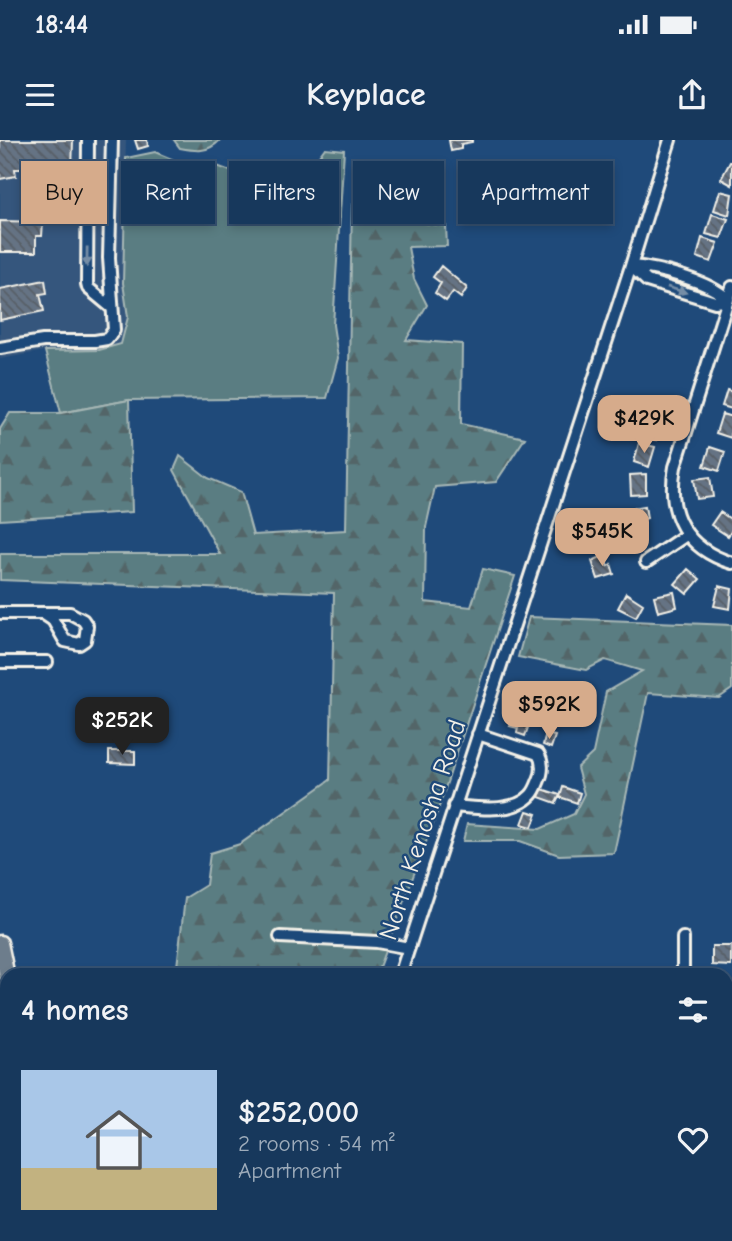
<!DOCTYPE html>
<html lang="en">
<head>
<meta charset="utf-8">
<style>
	:root { --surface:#17385c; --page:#244365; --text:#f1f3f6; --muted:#9eacbb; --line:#365272; --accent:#d6ab8b }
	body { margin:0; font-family:"Comic Neue",sans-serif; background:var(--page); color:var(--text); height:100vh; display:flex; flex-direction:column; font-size:26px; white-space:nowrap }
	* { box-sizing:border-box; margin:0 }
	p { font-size:23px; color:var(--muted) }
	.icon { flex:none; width:38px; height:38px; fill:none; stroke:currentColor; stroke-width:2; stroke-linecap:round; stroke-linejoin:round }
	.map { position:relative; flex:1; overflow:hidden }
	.drawer { position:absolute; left:0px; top:828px; width:733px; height:275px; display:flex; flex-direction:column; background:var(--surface); border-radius:21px 21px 0 0; box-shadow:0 4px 10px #0003,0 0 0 2px var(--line) }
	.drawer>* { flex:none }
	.top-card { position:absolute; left:21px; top:21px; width:691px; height:63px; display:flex; gap:14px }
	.price { position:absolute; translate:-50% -60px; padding:0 16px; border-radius:14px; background:var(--accent); color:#111; font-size:23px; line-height:46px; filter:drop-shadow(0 2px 4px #0008) }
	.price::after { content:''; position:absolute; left:50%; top:42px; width:21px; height:16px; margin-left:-10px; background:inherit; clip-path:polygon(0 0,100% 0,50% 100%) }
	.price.on { background:#222; color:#fff }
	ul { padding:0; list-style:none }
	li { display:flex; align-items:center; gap:21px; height:175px; padding:0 21px }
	li span { display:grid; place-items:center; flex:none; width:196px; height:140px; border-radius:0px; color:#555 }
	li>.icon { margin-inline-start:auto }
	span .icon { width:84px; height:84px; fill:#fffc; stroke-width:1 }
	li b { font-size:30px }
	h2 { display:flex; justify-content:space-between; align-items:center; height:84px; padding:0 21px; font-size:30px }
	.chip { padding:0 24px; border-radius:0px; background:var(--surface); box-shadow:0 4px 10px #0003,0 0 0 2px var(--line); font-size:24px; line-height:63px }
	.chip.on { background:var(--accent); color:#111 }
	.status { display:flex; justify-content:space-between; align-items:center; height:49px; padding:0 35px; background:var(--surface); direction:ltr }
	.status svg { height:19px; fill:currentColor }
	header { display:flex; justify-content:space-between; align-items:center; height:91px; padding:0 21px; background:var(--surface); font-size:32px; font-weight:700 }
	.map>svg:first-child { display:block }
</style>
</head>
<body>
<div class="status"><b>18:44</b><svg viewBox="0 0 49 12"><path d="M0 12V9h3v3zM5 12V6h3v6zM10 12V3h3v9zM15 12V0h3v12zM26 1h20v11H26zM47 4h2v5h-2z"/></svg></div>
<header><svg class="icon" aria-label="menu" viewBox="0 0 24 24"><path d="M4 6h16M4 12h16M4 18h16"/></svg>Keyplace<svg class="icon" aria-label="share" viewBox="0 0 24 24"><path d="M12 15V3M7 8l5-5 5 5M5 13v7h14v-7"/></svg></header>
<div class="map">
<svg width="732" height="1101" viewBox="0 0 732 1101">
	<defs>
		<pattern id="forest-firs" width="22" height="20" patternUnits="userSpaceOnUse" patternTransform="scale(1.75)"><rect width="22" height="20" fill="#5a7d82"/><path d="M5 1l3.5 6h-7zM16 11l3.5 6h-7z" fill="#526567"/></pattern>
		<pattern id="building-back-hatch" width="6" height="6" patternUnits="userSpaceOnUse" patternTransform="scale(1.75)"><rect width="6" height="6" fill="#657384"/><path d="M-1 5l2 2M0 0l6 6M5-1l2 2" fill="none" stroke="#575e65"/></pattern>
	</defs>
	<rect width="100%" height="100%" fill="#1f4a7a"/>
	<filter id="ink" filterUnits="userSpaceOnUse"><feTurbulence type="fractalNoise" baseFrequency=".0143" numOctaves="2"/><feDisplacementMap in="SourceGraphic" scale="14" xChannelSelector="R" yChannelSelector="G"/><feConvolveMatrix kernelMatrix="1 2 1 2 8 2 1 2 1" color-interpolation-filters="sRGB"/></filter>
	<g filter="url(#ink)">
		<path fill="#34567d" d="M0,0h126l-3,143 5,34 -7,27 -22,6 -54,1 -45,8z"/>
		<path fill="#5a7d82" stroke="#a7b7b5" stroke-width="2" d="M325,8l19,2 -11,175 5,33 -11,40 -198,2 -68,13 -16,-62 54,-1 22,-6 7,-27 -5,-34 3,-125 29,-6 31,13 31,1 56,21h23z"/>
		<path fill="url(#forest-firs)" stroke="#a7b7b5" stroke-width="2" d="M174,0h46c-12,13 -24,11 -40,8z
			M352,65l49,15 45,6 1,20 -39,1 6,32 13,26 -21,35 56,4 -1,80 64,14 -29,44 -61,5 -9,40 -1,75 46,5 12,-38 32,7 -78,237 -61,162h-200l9,-77 21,-13 4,-32 30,-9 90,-64 4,-187 -334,-13v-26h220l-46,-84 6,-14 28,22 33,14 12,43 93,-5z
			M129,260l3,112 -132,8v-91l10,-16h51z
			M529,477l203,8v64l-13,9 -71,-5 -34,160 -55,2 -39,-14h-57l4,-17 73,5 34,-15 10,-20 -7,-26 16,-15 13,-61 36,-21 -37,-11 -19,10 -68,-13z
			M107,1096h57l3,5h-49z
			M590,1096h50v5h-50z"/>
		<path fill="url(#building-back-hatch)" stroke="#f4f1e8" stroke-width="2" d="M0,0h73l-1,29h-57l1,7 -16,3z
			M135,0h12l1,6 -10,3z
			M449,0h23v2l-11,2v5l-10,2z
			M730,22h2v23l-11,-6z
			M528,27l19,1 -1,35 -19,-1z
			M720,51l12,3 -3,21 -15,-5z
			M441,62v16l-26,2 -1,-17z
			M712,74l16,5 -7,19 -15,-4z
			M0,81l43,1 -1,14h-6v16h-36z
			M702,98l16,5 -7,19 -14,-5z
			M441,126l26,22 -6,10 -8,-6 -7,9 -11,-8 6,-10 -8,-6z
			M45,140l2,13 -7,1 4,17 -44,9v-31z
			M727,250l5,2v17l-10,-3z
			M722,274l10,3 -1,21 -15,-5z
			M647,277l16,4 -6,19 -15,-4z
			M639,303l16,4 -6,20 -15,-5z
			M710,307l15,5 -6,19 -15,-5z
			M646,334v20l-15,1 -1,-20z
			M710,337l3,20 -16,2 -3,-20z
			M645,366l2,12 -9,3v3l-10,1 -2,-16z
			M720,372l12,8v10l-4,6 -17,-11z
			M603,382l11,4 -2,10 3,1 -4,9 -16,-6z
			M603,416l5,10 3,-2 3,10 -16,5 -6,-18z
			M688,429l12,10 -13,15 -12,-10z
			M719,446l13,3 -2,20 -16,-3z
			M674,452l3,15 -19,5 -4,-16z
			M626,453l17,11 -7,13 -18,-9z
			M514,576l16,6 -5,14 -8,-3 1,-5 -8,-2z
			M546,594l9,2 -4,12 -8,-3z
			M109,611h26v13l-26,-1z
			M563,647l17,6 -3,10 -17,-6z
			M542,649l18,6 -4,8 -17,-6z
			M527,671l10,3 -5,13 -10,-3z
			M712,806h19v20l-19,-1z
			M726,841h5v19h-5z
			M726,999h4v19h-4z"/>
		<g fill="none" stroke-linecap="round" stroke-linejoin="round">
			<defs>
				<path id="minor" d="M88,0l-1,144 1,4 24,20
					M631,126l16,15 68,21 13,-2
					M631,126c27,2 79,15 97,34
					M732,147l-57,180c-9,47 11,82 57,96
					M0,208l43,-7h52l12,-2 7,-9 -5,-72 3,-118
					M646,422l40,-27
					M0,473h70l13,7 4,6 -2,14 -6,4 -14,-3 -12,-21 -9,-6
					M0,522h47
					M454,666c23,2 60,8 77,-11 4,-4 6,-10 8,-15 4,-8 4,-19 -1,-26l-60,-20
					M280,797l97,5 32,6
					M683,798v37
					M400,835l231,-709 39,-126
					M726,972l6,1
					M489,1096v5
					M262,1101l8,-5"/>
				<path id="major" d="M0,803l7,34
					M64,1096l2,5"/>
			</defs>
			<use href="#minor" stroke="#f4f1e8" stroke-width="16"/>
			<use href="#major" stroke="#f4f1e8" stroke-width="19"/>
			<use href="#minor" stroke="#1f4a7a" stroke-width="10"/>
			<use href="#major" stroke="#6d7d8c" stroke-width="14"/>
		</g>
		<defs><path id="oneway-solid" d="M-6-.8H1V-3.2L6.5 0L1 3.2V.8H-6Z" transform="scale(1.75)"/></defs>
		<g fill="#748da6">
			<use href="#oneway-solid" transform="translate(87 117) rotate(91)"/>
			<use href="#oneway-solid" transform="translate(677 150) rotate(17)"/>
		</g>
	</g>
	<g text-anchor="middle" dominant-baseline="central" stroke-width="5" stroke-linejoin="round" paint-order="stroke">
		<g font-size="26" fill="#f4f1e8" stroke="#1f4a7a">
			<text transform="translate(423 690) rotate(-72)">North Kenosha Road</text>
		</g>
	</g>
</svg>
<b class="price" style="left:644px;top:315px">$429K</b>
<b class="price" style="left:602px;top:428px">$545K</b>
<b class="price" style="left:549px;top:601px">$592K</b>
<b class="price on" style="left:122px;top:617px">$252K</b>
<div class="top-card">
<a class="chip on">Buy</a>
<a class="chip">Rent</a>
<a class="chip">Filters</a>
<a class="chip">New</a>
<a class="chip">Apartment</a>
</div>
<section class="drawer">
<h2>4 homes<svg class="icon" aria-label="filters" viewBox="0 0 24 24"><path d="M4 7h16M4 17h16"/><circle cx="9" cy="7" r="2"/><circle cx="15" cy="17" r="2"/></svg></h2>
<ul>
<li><span style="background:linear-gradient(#a9c7e8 70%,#c2b280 0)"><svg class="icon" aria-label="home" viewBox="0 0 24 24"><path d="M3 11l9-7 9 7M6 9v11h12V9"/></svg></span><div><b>$252,000</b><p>2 rooms · 54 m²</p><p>Apartment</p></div><svg class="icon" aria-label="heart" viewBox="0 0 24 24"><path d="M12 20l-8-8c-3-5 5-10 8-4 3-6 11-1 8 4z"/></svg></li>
</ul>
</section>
</div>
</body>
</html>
